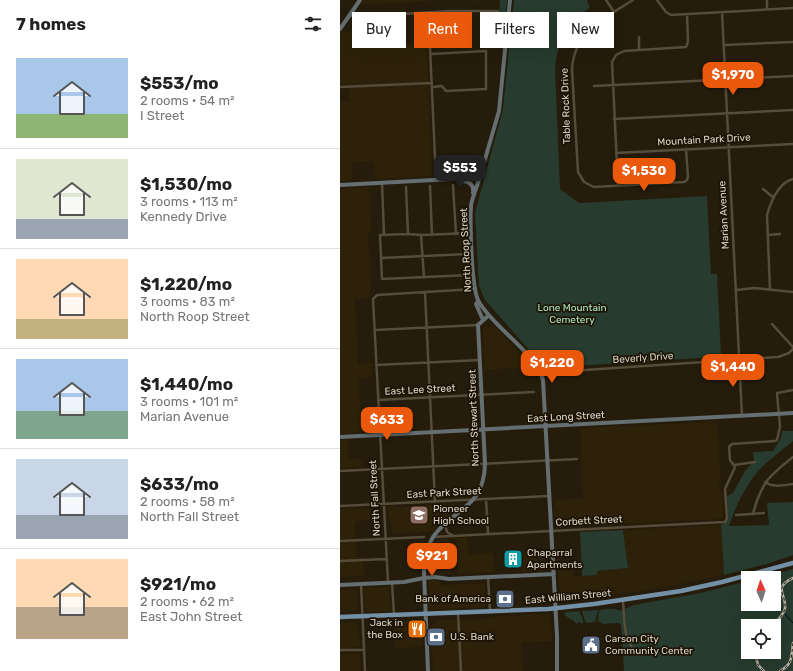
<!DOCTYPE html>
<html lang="en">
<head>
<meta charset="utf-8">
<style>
	:root { --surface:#fff; --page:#f2f2f2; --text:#222; --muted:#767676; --line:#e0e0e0; --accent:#ea580c }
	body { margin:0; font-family:Rubik,sans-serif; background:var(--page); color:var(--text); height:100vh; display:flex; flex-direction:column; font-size:15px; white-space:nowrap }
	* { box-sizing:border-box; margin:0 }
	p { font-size:13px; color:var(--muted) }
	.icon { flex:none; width:22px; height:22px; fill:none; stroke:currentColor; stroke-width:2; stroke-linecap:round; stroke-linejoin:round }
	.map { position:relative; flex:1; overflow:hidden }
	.side { display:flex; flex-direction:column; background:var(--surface); width:340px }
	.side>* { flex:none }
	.banner { position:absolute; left:12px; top:12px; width:380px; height:36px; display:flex; gap:8px }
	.needle { width:26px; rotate:357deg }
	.buttons { position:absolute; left:401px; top:571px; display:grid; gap:8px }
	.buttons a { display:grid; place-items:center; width:40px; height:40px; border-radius:0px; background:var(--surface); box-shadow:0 4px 16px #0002; font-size:20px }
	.price { position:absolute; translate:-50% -34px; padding:0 9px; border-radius:8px; background:var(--accent); color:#fff; font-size:13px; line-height:26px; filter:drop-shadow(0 1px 2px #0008) }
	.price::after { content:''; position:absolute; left:50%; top:24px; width:12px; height:9px; margin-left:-6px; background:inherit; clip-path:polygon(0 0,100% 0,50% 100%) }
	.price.selected { background:#222; color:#fff }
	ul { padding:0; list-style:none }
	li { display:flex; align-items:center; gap:12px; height:100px; padding:0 16px }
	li+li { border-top:1px solid var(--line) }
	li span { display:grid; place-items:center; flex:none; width:112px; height:80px; border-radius:0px; color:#555 }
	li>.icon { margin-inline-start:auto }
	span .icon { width:48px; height:48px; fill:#fffc; stroke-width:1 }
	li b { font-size:17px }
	h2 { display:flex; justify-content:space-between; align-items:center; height:48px; padding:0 16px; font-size:17px }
	.pill { padding:0 14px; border-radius:0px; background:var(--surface); box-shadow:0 4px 16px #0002; font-size:14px; line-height:36px }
	.pill.selected { background:var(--accent); color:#fff }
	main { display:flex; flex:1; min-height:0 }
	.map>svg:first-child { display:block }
</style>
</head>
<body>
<main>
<section class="side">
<h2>7 homes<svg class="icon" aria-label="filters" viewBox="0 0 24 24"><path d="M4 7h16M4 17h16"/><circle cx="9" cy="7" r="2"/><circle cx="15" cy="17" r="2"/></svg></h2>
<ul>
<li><span style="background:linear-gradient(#a9c7e8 70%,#8fb573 0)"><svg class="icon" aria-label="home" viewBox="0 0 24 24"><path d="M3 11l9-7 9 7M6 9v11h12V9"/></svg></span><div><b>$553/mo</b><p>2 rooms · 54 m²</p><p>I Street</p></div></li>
<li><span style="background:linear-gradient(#dfe7d0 75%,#9aa5b1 0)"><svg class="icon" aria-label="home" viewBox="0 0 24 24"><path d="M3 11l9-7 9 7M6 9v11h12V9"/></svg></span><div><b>$1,530/mo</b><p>3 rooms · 113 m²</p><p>Kennedy Drive</p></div></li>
<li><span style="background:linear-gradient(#ffd9b3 75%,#c2b280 0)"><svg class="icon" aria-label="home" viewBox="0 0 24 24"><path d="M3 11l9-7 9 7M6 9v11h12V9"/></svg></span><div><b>$1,220/mo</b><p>3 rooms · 83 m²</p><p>North Roop Street</p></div></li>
<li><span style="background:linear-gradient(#a9c7e8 65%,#7fa58c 0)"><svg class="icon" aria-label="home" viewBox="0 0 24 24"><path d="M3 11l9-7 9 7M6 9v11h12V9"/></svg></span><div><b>$1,440/mo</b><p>3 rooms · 101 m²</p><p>Marian Avenue</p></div></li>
<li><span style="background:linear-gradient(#c9d6e8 70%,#9aa5b1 0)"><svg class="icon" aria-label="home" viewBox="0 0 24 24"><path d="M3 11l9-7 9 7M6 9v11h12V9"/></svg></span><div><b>$633/mo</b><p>2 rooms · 58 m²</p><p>North Fall Street</p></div></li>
<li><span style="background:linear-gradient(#ffd9b3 60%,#b9a48a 0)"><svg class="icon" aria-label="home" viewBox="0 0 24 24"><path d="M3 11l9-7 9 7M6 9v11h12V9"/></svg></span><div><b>$921/mo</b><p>2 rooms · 62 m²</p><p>East John Street</p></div></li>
</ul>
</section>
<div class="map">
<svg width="453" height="671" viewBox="0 0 453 671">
	<rect width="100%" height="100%" fill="#251c0b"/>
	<path fill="#2d2109" d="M24,0h64v1l-68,4z
		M3,31l10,1 1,13 79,-2v6l-6,1 5,126 -57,3 -1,-18 -22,1 1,18 -13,1v-79h9v-18h-9v-49z
		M29,187l2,44 -3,1 3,59h-2v7l-14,1 3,65 14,-1v14l-13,1 1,33h15l1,20 -36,3v-245z
		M154,326l36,39v2l-46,3 -1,-41 1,-2z
		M377,422l2,23 -1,1 3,30 -2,6v10l4,1v25l-2,1 -163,8 -2,-1 -2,-26 29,-2 -3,-70z
		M8,439l1,20h13v8l-22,1v-28z
		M116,504l2,4 -27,24 -39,2v-10l-1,-3h-2l-1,-14z
		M30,508v12l-15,2 1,35h7l1,19 -24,1v-68z
		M381,525l3,50 -48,10 -33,6 -80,11 -3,-3 -2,-28 15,-1 1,7 23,-2v-4l31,-3 -5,-38z
		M127,537l1,17 25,-1 1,19 -36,2 -2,-36z
		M109,538l2,36 -23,1v-17l4,-12 5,-6z
		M183,552h13l1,9 11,-1 1,9 -26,2z
		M89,580h8l5,5 43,-2 1,24 -55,3 -2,-3z
		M49,587l2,24 -26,1 -2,-24z
		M17,589l1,22 -18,1v-22z
		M210,614l2,27 -31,1 2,29h-90l-2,-44 4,-6 5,-1 43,-1 14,-3z
		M78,620l3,1 1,2 1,24 -28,1 -1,-27z
		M18,622l2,25 -20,1v-25z
		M20,653l1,18h-21v-17z"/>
	<path fill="#273b2e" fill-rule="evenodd" d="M160,0h7l-5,48h-5z
		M174,0h73l3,8c-23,11 -33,37 -35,61l5,120 19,14 128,-7 4,78h6l4,81h-6v2l-170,11 -60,-68 -6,-14 -4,-73 28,-104z
		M442,431h11v10c-10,9 -22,17 -31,26 -16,16 -26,39 -33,59l40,-1 -2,-22 26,-1v53l-26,9 -43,11 -3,-50c10,-4 6,-20 6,-29l6,-3 12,-22 9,-10 -1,-9 20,-1 8,-13z
		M283,530l5,38 -31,3v4l-15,1 -2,-44z
		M453,569v102h-169l-3,-47h-1l-1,-1 -16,1 -5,-3 1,-10c4,-3 17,-3 21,0l14,-6 66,-12 48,-12v23h26v-26h-13zM408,626h26v26h-26z
		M258,610l-3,12 -8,1 -2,-2 -3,-10z
		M238,611c3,2 6,10 5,13l-4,-2 -3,2 -2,-3 -10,-6 2,-3z"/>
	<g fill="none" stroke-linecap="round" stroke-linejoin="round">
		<path stroke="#000b1e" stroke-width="1" d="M434,599l8,11
			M445,614l8,9"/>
		<path stroke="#564c3a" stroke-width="2.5" d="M266,0l8,12
			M293,0c-28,18 -59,32 -61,69l6,103 6,10 10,5 90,-5 3,-2 1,-3 -2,-28
			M317,0l9,12 5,3 122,-7
			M427,0v9
			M382,12l20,404
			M10,15l5,2 95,-6h48v13
			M299,37v13
			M384,45l69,-3
			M90,47l6,133
			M91,54l55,-3v38l-40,2 -4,-5 -9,1
			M254,86l199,-10
			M0,87l92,-4
			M274,119l179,-9
			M276,153l177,-9
			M42,183l2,52
			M113,185l3,49
			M90,186l2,49
			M278,186l-6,-124 4,-7 8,-4 62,-4 2,-5 -1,-28
			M66,187l2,47
			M423,189l11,9
			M81,235l3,42
			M428,235l12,-1
			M41,258l87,-4
			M129,275l-87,4 -2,-44 28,-1 13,1 51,-2
			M396,290l18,-2 39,4
			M430,290l-3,-75c4,-14 11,-32 26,-36
			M85,292l10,210
			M432,324l21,23
			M35,330l103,-5
			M36,365l104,-5
			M201,375l4,-2 10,-1 223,-15 11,-4 4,-4
			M38,400l156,-8
			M394,465l21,-3
			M0,471l237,-12
			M425,482c8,6 19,3 28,2
			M146,499l2,34
			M0,506l209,-10
			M413,514c8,-31 16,-38 40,-57
			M396,515l28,-2
			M105,524l2,8 5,3
			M93,537l292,-15 2,-4 -2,-29 10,-22 -5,-7 -1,-13 3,-3 43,-3 2,-1 3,-13 -3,-34 16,-3
			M0,541l84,-4
			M0,561l46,-2
			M148,577l2,34
			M48,582l-15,-283 4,-4 98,-6
			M52,582l2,33
			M21,584l4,87
			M283,601c2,22 -1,36 15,54
			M118,613l3,58
			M0,650h24"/>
		<path stroke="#656e70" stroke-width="4" d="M170,0l-11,111 -20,69c-3,9 -6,16 -8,25 -1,18 0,84 8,97 15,26 56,50 64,78l14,256v35
			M0,29l20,-29
			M127,177l12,-8 4,-7
			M118,179l2,2c9,0 14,3 13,12
			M0,185l132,-7 7,2
			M138,301l-2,3 7,16
			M0,437l453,-24
			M0,585l64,-3 20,-4 11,-1 14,2 105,-5
			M88,671l-4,-98c0,-13 2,-25 9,-36 20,-29 51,-28 52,-73l-7,-139 11,-10"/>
		<path stroke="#7490a7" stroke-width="4.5" d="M0,617l208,-8 46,-5 87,-13 41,-9 71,-19"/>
		<defs>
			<path id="rail" d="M432,626c5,-5 12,-11 13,-18 2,-13 -13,-20 8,-30
				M415,652l3,13 6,6
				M440,671c13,-7 11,-14 13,-28"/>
		</defs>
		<use href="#rail" stroke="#b7b0a4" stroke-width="2.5"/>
		<use href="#rail" stroke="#1c1304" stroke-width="1" stroke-dasharray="3" stroke-linecap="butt"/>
	</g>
	<defs>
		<symbol id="school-square" viewBox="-11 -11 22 22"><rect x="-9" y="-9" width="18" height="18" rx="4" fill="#8d6e63" stroke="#1c1304"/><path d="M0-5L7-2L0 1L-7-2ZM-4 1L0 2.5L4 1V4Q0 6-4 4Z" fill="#fff"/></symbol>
		<symbol id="building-square" viewBox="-11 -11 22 22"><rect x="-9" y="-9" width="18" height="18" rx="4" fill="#0f9aa8" stroke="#1c1304"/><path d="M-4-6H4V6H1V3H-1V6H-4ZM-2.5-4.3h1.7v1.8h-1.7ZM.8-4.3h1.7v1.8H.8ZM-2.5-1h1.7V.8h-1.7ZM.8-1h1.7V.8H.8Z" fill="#fff"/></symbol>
		<symbol id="bank-square" viewBox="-11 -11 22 22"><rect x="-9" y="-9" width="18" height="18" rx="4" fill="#5c6f8a" stroke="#1c1304"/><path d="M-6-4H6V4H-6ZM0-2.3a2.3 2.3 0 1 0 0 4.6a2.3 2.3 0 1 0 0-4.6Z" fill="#fff"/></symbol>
		<symbol id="restaurant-square" viewBox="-11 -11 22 22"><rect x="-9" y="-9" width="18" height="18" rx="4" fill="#e8710a" stroke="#1c1304"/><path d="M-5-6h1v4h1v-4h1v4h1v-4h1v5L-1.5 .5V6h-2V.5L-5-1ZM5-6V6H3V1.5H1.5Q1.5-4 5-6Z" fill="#fff"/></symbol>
		<symbol id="civic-square" viewBox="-11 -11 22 22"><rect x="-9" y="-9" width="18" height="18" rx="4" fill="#5c6f8a" stroke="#1c1304"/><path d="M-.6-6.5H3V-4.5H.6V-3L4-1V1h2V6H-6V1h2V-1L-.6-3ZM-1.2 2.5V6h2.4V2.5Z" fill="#fff"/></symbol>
	</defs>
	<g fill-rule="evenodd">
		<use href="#school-square" x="68" y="504" width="22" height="22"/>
		<use href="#building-square" x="162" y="548" width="22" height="22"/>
		<use href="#bank-square" x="154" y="588" width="22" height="22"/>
		<use href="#restaurant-square" x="66" y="618" width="22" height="22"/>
		<use href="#bank-square" x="85" y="626" width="22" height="22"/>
		<use href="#civic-square" x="240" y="634" width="22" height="22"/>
	</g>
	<g text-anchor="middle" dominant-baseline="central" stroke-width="3.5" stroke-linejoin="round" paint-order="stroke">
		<g font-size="10" fill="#dcd6cb" stroke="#1c1304">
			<text transform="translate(226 106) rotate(-92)">Table Rock Drive</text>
			<text transform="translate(364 140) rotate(-3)">Mountain Park Drive</text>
			<text transform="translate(384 215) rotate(-93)">Marian Avenue</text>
			<text transform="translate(126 250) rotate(-93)">North Roop Street</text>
			<text transform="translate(303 358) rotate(-4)">Beverly Drive</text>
			<text transform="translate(80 390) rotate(-3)">East Lee Street</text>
			<text transform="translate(226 417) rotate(-3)">East Long Street</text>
			<text transform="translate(134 418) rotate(-92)">North Stewart Street</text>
			<text transform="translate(104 493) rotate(-3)">East Park Street</text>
			<text transform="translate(35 498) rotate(-93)">North Fall Street</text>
			<text transform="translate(249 521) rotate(-3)">Corbett Street</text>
			<text transform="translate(228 597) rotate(-5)">East William Street</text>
		</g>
		<g font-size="10" fill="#afe9c3" stroke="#1c1304">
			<text x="232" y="308">Lone Mountain<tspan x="232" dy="12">Cemetery</tspan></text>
		</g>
		<g font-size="10" fill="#dcd6cb" stroke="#1c1304" text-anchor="start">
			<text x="93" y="509">Pioneer<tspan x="93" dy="12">High School</tspan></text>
			<text x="187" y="553">Chaparral<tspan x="187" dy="12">Apartments</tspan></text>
			<text x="151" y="599" text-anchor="end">Bank of America</text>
			<text x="63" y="623" text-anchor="end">Jack in<tspan x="63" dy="12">the Box</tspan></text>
			<text x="110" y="637">U.S. Bank</text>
			<text x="265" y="639">Carson City<tspan x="265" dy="12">Community Center</tspan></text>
		</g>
	</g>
</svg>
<div class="buttons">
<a><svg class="needle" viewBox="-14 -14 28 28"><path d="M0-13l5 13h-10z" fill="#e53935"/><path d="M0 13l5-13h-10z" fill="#767676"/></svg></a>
<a><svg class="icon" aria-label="locate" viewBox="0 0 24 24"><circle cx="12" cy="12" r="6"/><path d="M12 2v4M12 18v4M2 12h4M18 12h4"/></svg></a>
</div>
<b class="price" style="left:393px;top:96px">$1,970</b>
<b class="price selected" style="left:120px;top:189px">$553</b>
<b class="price" style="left:304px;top:192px">$1,530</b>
<b class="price" style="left:212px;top:384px">$1,220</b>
<b class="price" style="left:393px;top:388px">$1,440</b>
<b class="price" style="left:47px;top:441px">$633</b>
<b class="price" style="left:92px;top:577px">$921</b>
<div class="banner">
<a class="pill">Buy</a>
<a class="pill selected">Rent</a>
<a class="pill">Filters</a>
<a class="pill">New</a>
</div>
</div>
</main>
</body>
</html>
